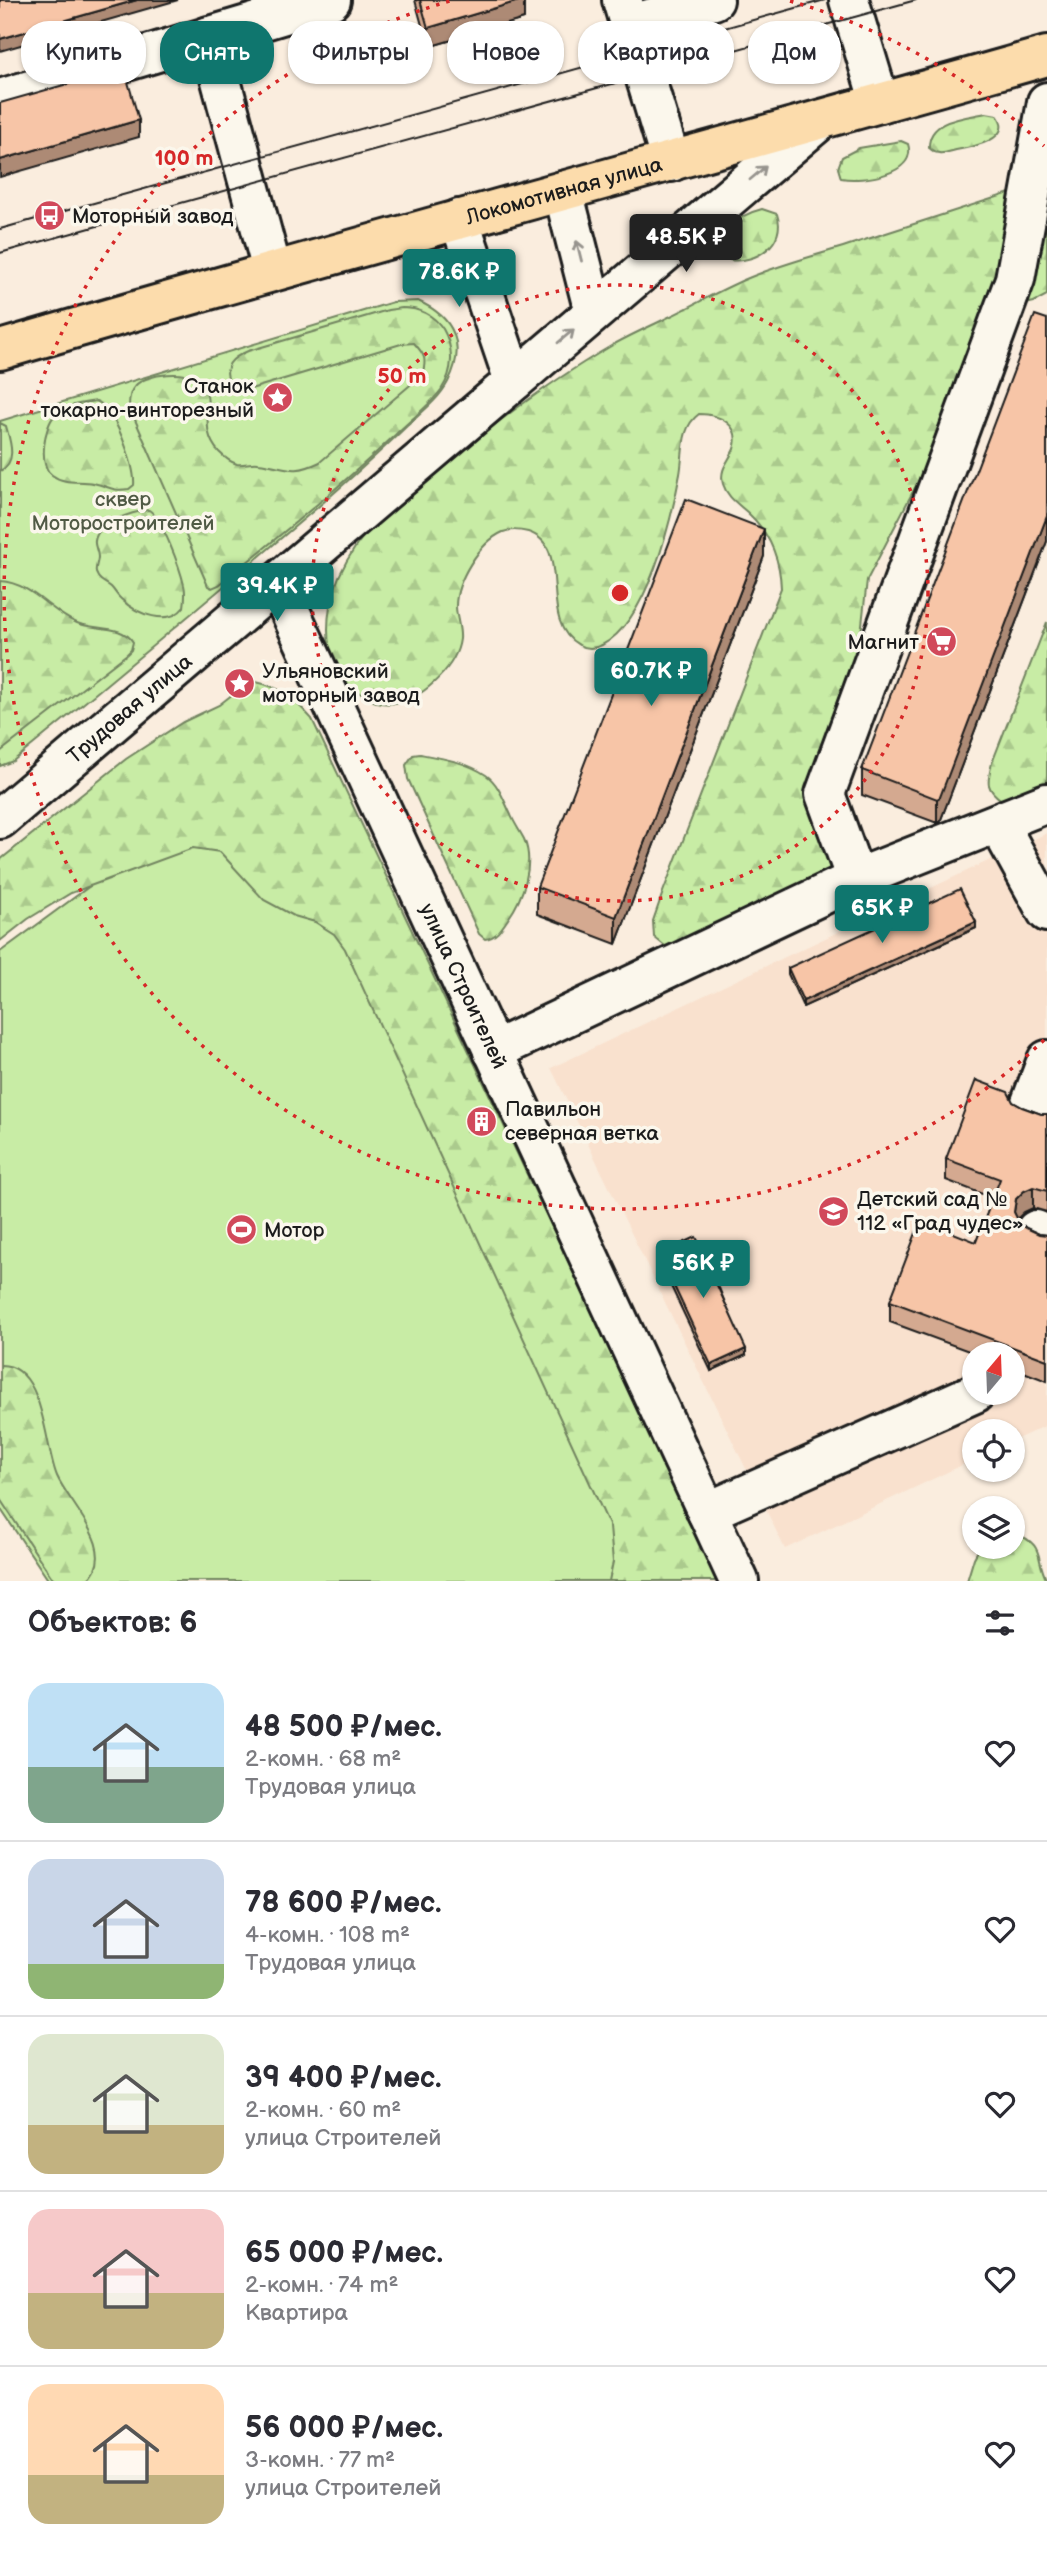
<!DOCTYPE html>
<html lang="ru">
<head>
<meta charset="utf-8">
<style>
	:root { --surface:#fff; --page:#f7f7f7; --text:#2b2b33; --muted:#7c7c81; --line:#e1e1e2; --accent:#0f766e }
	body { margin:0; font-family:"Balsamiq Sans",sans-serif; background:var(--page); color:var(--text); height:100vh; display:flex; flex-direction:column; font-size:26px; white-space:nowrap }
	* { box-sizing:border-box; margin:0 }
	p { font-size:23px; color:var(--muted) }
	.icon { flex:none; width:38px; height:38px; fill:none; stroke:currentColor; stroke-width:2; stroke-linecap:round; stroke-linejoin:round }
	.map { position:relative; height:1581px; overflow:hidden }
	.sheet { display:flex; flex-direction:column; background:var(--surface); flex:1 }
	.sheet>* { flex:none }
	.guide { position:absolute; left:21px; top:21px; width:1006px; height:63px; display:flex; gap:14px }
	.needle { width:46px; rotate:19deg }
	.tools { position:absolute; left:962px; top:1342px; display:grid; gap:14px }
	.tools a { display:grid; place-items:center; width:63px; height:63px; border-radius:50%; background:var(--surface); box-shadow:0 2px 5px #0004; font-size:35px }
	.price { position:absolute; translate:-50% -60px; padding:0 16px; border-radius:7px; background:var(--accent); color:#fff; font-size:23px; line-height:46px; filter:drop-shadow(0 2px 4px #0008) }
	.price::after { content:''; position:absolute; left:50%; top:42px; width:21px; height:16px; margin-left:-10px; background:inherit; clip-path:polygon(0 0,100% 0,50% 100%) }
	.price.active { background:#222; color:#fff }
	ul { padding:0; list-style:none }
	li { display:flex; align-items:center; gap:21px; height:175px; padding:0 28px }
	li+li { border-top:2px solid var(--line) }
	li span { display:grid; place-items:center; flex:none; width:196px; height:140px; border-radius:21px; color:#555 }
	li>.icon { margin-inline-start:auto }
	span .icon { width:84px; height:84px; fill:#fffc; stroke-width:1 }
	li b { font-size:30px }
	h2 { display:flex; justify-content:space-between; align-items:center; height:84px; padding:0 28px; font-size:30px }
	.tag { padding:0 24px; border-radius:28px; background:var(--surface); box-shadow:0 2px 5px #0004; font-size:24px; line-height:63px }
	.tag.active { background:var(--accent); color:#fff }
	.map>svg:first-child { display:block }
</style>
</head>
<body>
<div class="map">
<svg width="1047" height="1581" viewBox="0 0 1047 1581">
	<defs>
		<pattern id="forest-firs" width="22" height="20" patternUnits="userSpaceOnUse" patternTransform="scale(1.75)"><rect width="22" height="20" fill="#c8eca5"/><path d="M5 1l3.5 6h-7zM16 11l3.5 6h-7z" fill="#abca8d"/></pattern>
	</defs>
	<rect width="100%" height="100%" fill="#faedde"/>
	<filter id="ink" filterUnits="userSpaceOnUse"><feTurbulence type="fractalNoise" baseFrequency=".0143" numOctaves="2"/><feDisplacementMap in="SourceGraphic" scale="14" xChannelSelector="R" yChannelSelector="G"/><feConvolveMatrix kernelMatrix="1 2 1 2 8 2 1 2 1" color-interpolation-filters="sRGB"/></filter>
	<g filter="url(#ink)">
		<path fill="#f9e1ce" fill-rule="evenodd" d="M1047,833v592l-34,16v-9h-38v27l-190,90 -234,-481zM975,1354h38v39h-38z"/>
		<path fill="#c8eca5" stroke="#728460" stroke-width="2" d="M418,301c36,16 49,44 30,81 -9,17 -26,30 -40,43 -29,28 -59,55 -90,82 -101,85 -202,171 -305,254l-13,5v-345l393,-119z
			M274,793l374,788h-599l-49,-73v-556l180,-132z"/>
		<path fill="url(#forest-firs)" stroke="#728460" stroke-width="2" d="M986,113l11,2c18,24 -24,32 -41,35 -5,1 -12,4 -17,3 -4,0 -7,-3 -10,-5 -1,-29 35,-30 57,-35z
			M901,141l7,3c10,31 -47,38 -67,34l-3,-10 4,-11 17,-9z
			M1047,181v114l-13,7 -17,4 -80,151 -17,21 -53,102 -33,295 -153,74 -16,-3 -11,-9 -1,-16 10,-29 118,-304c-1,-29 -12,-56 -34,-76 -10,-9 -20,-15 -24,-28 -4,-15 6,-23 11,-35 8,-24 -15,-35 -35,-35 -19,14 -15,38 -19,60 -9,47 -32,147 -78,171 -8,4 -16,4 -23,0 -43,-23 -5,-99 -51,-113 -8,-2 -17,-3 -25,0 -23,10 -47,49 -47,74 0,11 5,22 4,33 -3,26 -35,58 -61,63 -19,5 -30,-2 -45,-13 -26,-20 -29,-52 -24,-83 4,-22 13,-41 26,-60 24,-33 60,-60 92,-85 51,-41 106,-82 163,-115 19,-11 40,-20 60,-30 25,-12 49,-26 75,-37 32,-14 69,-23 103,-34 66,-21 132,-43 198,-64z
			M762,209l15,5c10,29 -21,50 -47,46 -18,-26 8,-45 32,-51z
			M402,308c18,0 31,6 41,21 11,19 11,42 -2,61 -12,16 -32,31 -46,45 -56,53 -116,101 -176,150l-7,3 -4,-2 -79,-180c0,-7 1,-15 6,-20 11,-13 54,-17 65,-4 18,19 -4,45 19,70 5,5 11,10 18,12 7,1 14,-2 21,-1 29,3 33,13 62,-1l102,-87c5,-16 3,-20 -8,-32l-13,1 -157,47 -14,-6c-8,-19 1,-27 18,-34l140,-41z
			M96,401c18,6 40,65 38,84l-5,4c-18,3 -20,-3 -36,-6 -14,-3 -28,2 -41,-8 -14,-10 -8,-49 3,-60 11,-10 27,-12 41,-14z
			M0,423l6,3c4,15 12,36 -6,45z
			M149,510c13,8 31,58 35,75 2,7 1,15 0,22 -15,20 -48,7 -63,-8 -4,-3 -6,-8 -10,-12 -4,-4 -10,-5 -13,-10 -5,-7 0,-13 0,-20 0,-6 -4,-11 -3,-16 2,-19 38,-29 54,-31z
			M0,581c32,2 50,31 77,42 17,7 46,2 56,19l-2,8 -4,4 -127,98z
			M1047,622v169l-44,10c-18,-12 -16,-19 -11,-38z
			M256,682c28,6 37,16 56,37l407,862h-110l4,-19 -3,-35 -265,-578 -11,-15 -19,-12 -21,-6 -30,-16 -44,-48 -27,-4 -122,45 -43,26 -28,22v-81l126,-101 57,-37 36,-17 19,-15z
			M420,754c22,4 47,8 66,21 13,9 18,26 25,40 3,8 9,16 13,24 11,25 -1,59 -16,80 -6,9 -12,19 -23,20l-6,-5 -71,-155 -2,-14 7,-10z
			M0,1365c45,-1 44,81 57,111 12,28 64,76 29,105h-30l-5,-5 -51,-77z
			M1013,1532c34,14 21,24 34,49h-80l7,-23 6,-11h33z"/>
		<g fill="none" stroke-linecap="round" stroke-linejoin="round">
			<defs>
				<g id="minor">
					<path d="M622,0l49,162"/>
					<path d="M849,0l31,103"/>
					<path d="M629,25l85,-25"/>
					<path d="M209,36l63,234"/>
					<path d="M0,99l331,-99"/>
					<path d="M563,191l31,121"/>
					<path d="M459,219l55,162"/>
					<path id="s1" d="M277,583l462,998"/>
					<path id="s2" d="M0,819l818,-697"/>
					<path d="M998,823l49,89"/>
					<path d="M856,879l-31,-85 190,-515 32,-177"/>
					<path d="M493,1051l363,-172 191,-76"/>
					<path d="M1047,1060l-18,48 18,6"/>
					<path d="M1036,1230l11,5"/>
					<path d="M707,1512l268,-119"/>
				</g>
				<g id="major">
					<path id="s3" d="M0,350c348,-102 698,-195 1047,-294"/>
				</g>
			</defs>
			<use href="#minor" stroke="#1c1c1c" stroke-width="44"/>
			<use href="#major" stroke="#1c1c1c" stroke-width="44"/>
			<use href="#minor" stroke="#fbf7ec" stroke-width="38"/>
			<use href="#major" stroke="#fcdcac" stroke-width="38"/>
			<path stroke="#1c1c1c" stroke-width="2" d="M0,229l825,-229
				M0,253l916,-253"/>
		</g>
		<path fill="#d4a990" stroke="#1c1c1c" stroke-width="2" d="M415,0h109v19l-96,28z
			M1047,319v222l-107,281 -3,1 -75,-28v-25z
			M764,556l-148,388 -79,-30v-27z
			M976,928l-173,79 -15,-33v-6z
			M1013,1102l9,5 19,7h6v98l-14,-4 -9,4 -6,7 1,3 7,6 13,6 8,1v146l-34,-13v-14h-36l-87,-32v-21l86,-59 17,-44 -47,-18v-21z
			M659,1254l60,34 27,67 -35,16 -52,-110z"/>
		<path fill="#ad8a75" stroke="#1c1c1c" stroke-width="2" d="M137,0h41l-178,51v-12z
			M522,0h2v19l-96,28v-19z
			M139,120v17l-139,40v-17z
			M1047,516v25l-107,281 -3,1v-24z
			M764,529v27l-148,388v-27z
			M976,922v6l-173,79v-6z
			M1033,1187v21l-9,4 -8,8 -2,-8 2,-13 8,-8z
			M746,1349v6l-35,16v-6z"/>
		<path fill="#f7c5a7" stroke="#1c1c1c" stroke-width="2" d="M0,0h137l-137,39z
			M420,0h102l-94,28z
			M124,68l15,52 -139,40v-57z
			M1035,315l12,4v197l-107,281 -3,2 -75,-29z
			M686,499l78,30 -148,388 -79,-30z
			M960,889l16,33 -173,79 -15,-33z
			M976,1080l32,12 5,10 9,5 19,7h6v77l-14,-4 -9,4 -8,8 -2,13 5,10 7,6 13,6 8,1v125l-157,-59 31,-81 55,22 24,-63 -54,-20z
			M696,1237l23,45 -3,1 30,66 -35,16 -52,-111z"/>
		<defs><path id="oneway-shaft" d="M-6 0H5M1.5-3L5.5 0L1.5 3" fill="none" stroke-width="1.6" stroke-linecap="round" stroke-linejoin="round" transform="scale(1.75)"/></defs>
		<g stroke="#97948e">
			<use href="#oneway-shaft" transform="translate(758 173) rotate(-40)"/>
			<use href="#oneway-shaft" transform="translate(579 251) rotate(-104)"/>
			<use href="#oneway-shaft" transform="translate(566 336) rotate(-40)"/>
		</g>
	</g>
	<g fill="none" stroke="#d62828" stroke-width="3.5" stroke-dasharray="3.5 7">
		<circle cx="620" cy="593" r="308"/>
		<path d="M1044 1040A616 616 0 1 1 450 1M790 1A616 616 0 0 1 1044 146"/>
	</g>
	<defs>
		<symbol id="bus-disc" viewBox="-11 -11 22 22"><circle r="9.5" fill="#d1495b" stroke="#fbf7ec"/><path d="M-5-6H5V4H4V6H2V4H-2V6H-4V4H-5ZM-3.5-4V0h7V-4ZM-3.5 1.2v1.5H-2V1.2ZM2 1.2v1.5H3.5V1.2Z" fill="#fff"/></symbol>
		<symbol id="sight-disc" viewBox="-11 -11 22 22"><circle r="9.5" fill="#d1495b" stroke="#fbf7ec"/><path d="M0-6L1.8-2.2L6-1.7L2.9 1.2L3.7 5.4L0 3.3L-3.7 5.4L-2.9 1.2L-6-1.7L-1.8-2.2Z" fill="#fff"/></symbol>
		<symbol id="supermarket-disc" viewBox="-11 -11 22 22"><circle r="9.5" fill="#d1495b" stroke="#fbf7ec"/><path d="M-6-5.5h2.5l.6 2H6L4.5 2H-2.5L-4.4-4H-6ZM-1.5 3.2a1.3 1.3 0 1 0 .1 0ZM3 3.2a1.3 1.3 0 1 0 .1 0Z" fill="#fff"/></symbol>
		<symbol id="building-disc" viewBox="-11 -11 22 22"><circle r="9.5" fill="#d1495b" stroke="#fbf7ec"/><path d="M-4-6H4V6H1V3H-1V6H-4ZM-2.5-4.3h1.7v1.8h-1.7ZM.8-4.3h1.7v1.8H.8ZM-2.5-1h1.7V.8h-1.7ZM.8-1h1.7V.8H.8Z" fill="#fff"/></symbol>
		<symbol id="school-disc" viewBox="-11 -11 22 22"><circle r="9.5" fill="#d1495b" stroke="#fbf7ec"/><path d="M0-5L7-2L0 1L-7-2ZM-4 1L0 2.5L4 1V4Q0 6-4 4Z" fill="#fff"/></symbol>
		<symbol id="stadium-disc" viewBox="-11 -11 22 22"><circle r="9.5" fill="#d1495b" stroke="#fbf7ec"/><path d="M0-5a6.5 5 0 1 0 0 10a6.5 5 0 1 0 0-10ZM-3.5-1.8h7v3.6h-7Z" fill="#fff"/></symbol>
	</defs>
	<g fill-rule="evenodd">
		<use href="#bus-disc" x="32" y="198" width="35" height="35"/>
		<use href="#sight-disc" x="260" y="380" width="35" height="35"/>
		<use href="#supermarket-disc" x="924" y="624" width="35" height="35"/>
		<use href="#sight-disc" x="222" y="666" width="35" height="35"/>
		<use href="#building-disc" x="464" y="1104" width="35" height="35"/>
		<use href="#school-disc" x="816" y="1194" width="35" height="35"/>
		<use href="#stadium-disc" x="224" y="1212" width="35" height="35"/>
	</g>
	<g text-anchor="middle" dominant-baseline="central" stroke-width="7" stroke-linejoin="round" paint-order="stroke">
		<g font-size="21" fill="#1c1c1c" stroke="#fbf7ec">
			<text stroke="none"><textPath href="#s3" startOffset="586">Локомотивная улица</textPath></text>
			<text stroke="none"><textPath href="#s2" startOffset="170">Трудовая улица</textPath></text>
			<text stroke="none"><textPath href="#s1" startOffset="444">улица Строителей</textPath></text>
		</g>
		<g font-size="21" fill="#1c1c1c" stroke="#fbf7ec" text-anchor="start">
			<text x="72" y="216">Моторный завод</text>
			<text x="254" y="386" text-anchor="end">Станок<tspan x="254" dy="24">токарно-винторезный</tspan></text>
			<text x="919" y="642" text-anchor="end">Магнит</text>
			<text x="262" y="671">Ульяновский<tspan x="262" dy="24">моторный завод</tspan></text>
			<text x="505" y="1109">Павильон<tspan x="505" dy="24">северная ветка</tspan></text>
			<text x="857" y="1199">Детский сад №<tspan x="857" dy="24">112 «Град чудес»</tspan></text>
			<text x="264" y="1230">Мотор</text>
		</g>
		<g font-size="21" fill="#505a45" stroke="#fbf7ec">
			<text x="123" y="499">сквер<tspan x="123" dy="24">Моторостроителей</tspan></text>
		</g>
	</g>
	<circle cx="620" cy="593" r="10" fill="#d62828" stroke="#fbf7ec" stroke-width="3.5"/>
	<g font-size="21" text-anchor="middle" font-weight="bold" fill="#d62828" stroke="#fbf7ec" stroke-width="7" stroke-linejoin="round" paint-order="stroke">
		<text x="184" y="165">100 m</text>
		<text x="402" y="383">50 m</text>
	</g>
</svg>
<div class="tools">
<a><svg class="needle" viewBox="-14 -14 28 28"><path d="M0-13l5 13h-10z" fill="#e53935"/><path d="M0 13l5-13h-10z" fill="#7c7c81"/></svg></a>
<a><svg class="icon" aria-label="locate" viewBox="0 0 24 24"><circle cx="12" cy="12" r="6"/><path d="M12 2v4M12 18v4M2 12h4M18 12h4"/></svg></a>
<a><svg class="icon" aria-label="layers" viewBox="0 0 24 24"><path d="M12 4l9 5-9 5-9-5zM3 14l9 5 9-5"/></svg></a>
</div>
<b class="price active" style="left:686px;top:274px">48.5K ₽</b>
<b class="price" style="left:459px;top:309px">78.6K ₽</b>
<b class="price" style="left:277px;top:623px">39.4K ₽</b>
<b class="price" style="left:651px;top:708px">60.7K ₽</b>
<b class="price" style="left:882px;top:945px">65K ₽</b>
<b class="price" style="left:703px;top:1300px">56K ₽</b>
<div class="guide">
<a class="tag">Купить</a>
<a class="tag active">Снять</a>
<a class="tag">Фильтры</a>
<a class="tag">Новое</a>
<a class="tag">Квартира</a>
<a class="tag">Дом</a>
</div>
</div>
<section class="sheet">
<h2>Объектов: 6<svg class="icon" aria-label="filters" viewBox="0 0 24 24"><path d="M4 7h16M4 17h16"/><circle cx="9" cy="7" r="2"/><circle cx="15" cy="17" r="2"/></svg></h2>
<ul>
<li><span style="background:linear-gradient(#bfe0f5 60%,#7fa58c 0)"><svg class="icon" aria-label="home" viewBox="0 0 24 24"><path d="M3 11l9-7 9 7M6 9v11h12V9"/></svg></span><div><b>48 500 ₽/мес.</b><p>2-комн. · 68 m²</p><p>Трудовая улица</p></div><svg class="icon" aria-label="heart" viewBox="0 0 24 24"><path d="M12 20l-8-8c-3-5 5-10 8-4 3-6 11-1 8 4z"/></svg></li>
<li><span style="background:linear-gradient(#c9d6e8 75%,#8fb573 0)"><svg class="icon" aria-label="home" viewBox="0 0 24 24"><path d="M3 11l9-7 9 7M6 9v11h12V9"/></svg></span><div><b>78 600 ₽/мес.</b><p>4-комн. · 108 m²</p><p>Трудовая улица</p></div><svg class="icon" aria-label="heart" viewBox="0 0 24 24"><path d="M12 20l-8-8c-3-5 5-10 8-4 3-6 11-1 8 4z"/></svg></li>
<li><span style="background:linear-gradient(#dfe7d0 65%,#c2b280 0)"><svg class="icon" aria-label="home" viewBox="0 0 24 24"><path d="M3 11l9-7 9 7M6 9v11h12V9"/></svg></span><div><b>39 400 ₽/мес.</b><p>2-комн. · 60 m²</p><p>улица Строителей</p></div><svg class="icon" aria-label="heart" viewBox="0 0 24 24"><path d="M12 20l-8-8c-3-5 5-10 8-4 3-6 11-1 8 4z"/></svg></li>
<li><span style="background:linear-gradient(#f6c9c9 60%,#c2b280 0)"><svg class="icon" aria-label="home" viewBox="0 0 24 24"><path d="M3 11l9-7 9 7M6 9v11h12V9"/></svg></span><div><b>65 000 ₽/мес.</b><p>2-комн. · 74 m²</p><p>Квартира</p></div><svg class="icon" aria-label="heart" viewBox="0 0 24 24"><path d="M12 20l-8-8c-3-5 5-10 8-4 3-6 11-1 8 4z"/></svg></li>
<li><span style="background:linear-gradient(#ffd9b3 65%,#c2b280 0)"><svg class="icon" aria-label="home" viewBox="0 0 24 24"><path d="M3 11l9-7 9 7M6 9v11h12V9"/></svg></span><div><b>56 000 ₽/мес.</b><p>3-комн. · 77 m²</p><p>улица Строителей</p></div><svg class="icon" aria-label="heart" viewBox="0 0 24 24"><path d="M12 20l-8-8c-3-5 5-10 8-4 3-6 11-1 8 4z"/></svg></li>
</ul>
</section>
</body>
</html>
